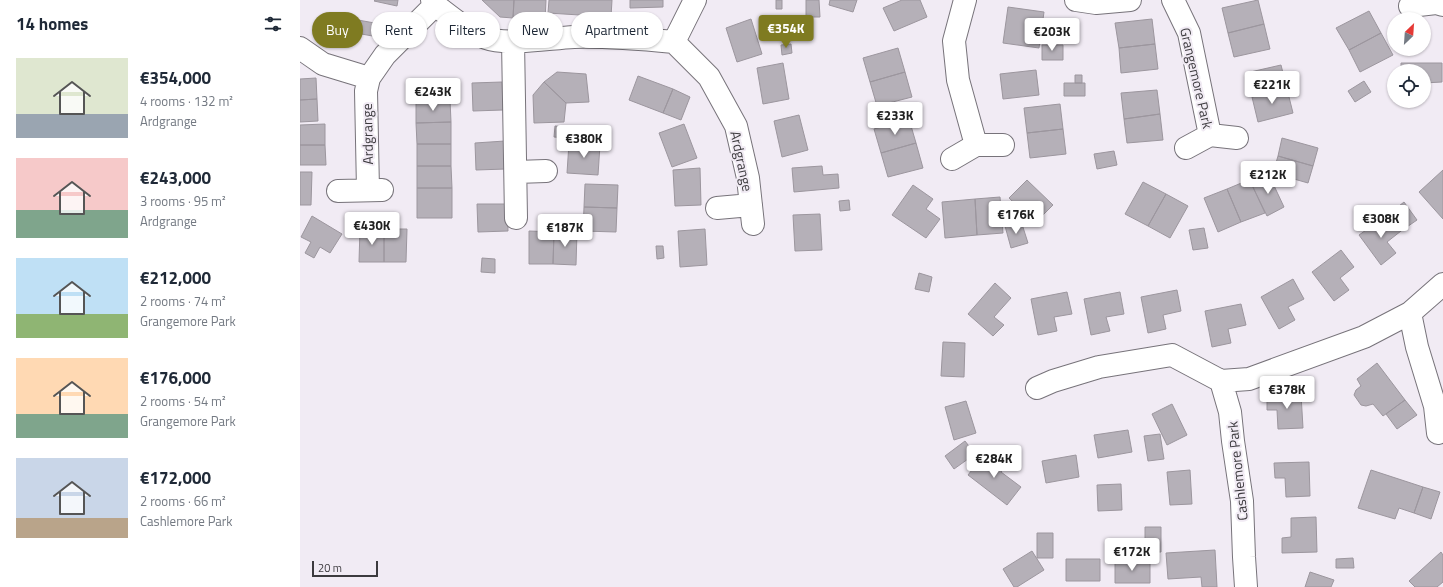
<!DOCTYPE html>
<html lang="en">
<head>
<meta charset="utf-8">
<style>
	:root { --surface:#fff; --page:#f2f2f3; --text:#1f2937; --muted:#747a83; --accent:#7f7b21 }
	body { margin:0; font-family:"Titillium Web",sans-serif; background:var(--page); color:var(--text); height:100vh; display:flex; flex-direction:column; font-size:15px; white-space:nowrap }
	* { box-sizing:border-box; margin:0 }
	p { font-size:13px; color:var(--muted) }
	.icon { flex:none; width:22px; height:22px; fill:none; stroke:currentColor; stroke-width:2; stroke-linecap:round; stroke-linejoin:round }
	.map { position:relative; flex:1; overflow:hidden }
	.details { display:flex; flex-direction:column; background:var(--surface); width:300px }
	.details>* { flex:none }
	.guide { position:absolute; left:12px; top:12px; width:380px; height:36px; display:flex; gap:8px }
	.needle { width:26px; rotate:25deg }
	.controls { position:absolute; left:1087px; top:12px; display:grid; gap:8px }
	.controls a { display:grid; place-items:center; width:44px; height:44px; border-radius:50%; background:var(--surface); box-shadow:0 1px 3px #0004; font-size:20px }
	.scale { position:absolute; left:12px; bottom:10px; width:66px; box-sizing:border-box; padding-left:4px; border:2px solid #3c3a3e; border-top:0; font-size:11px; line-height:14px; white-space:nowrap; color:#3c3a3e; -webkit-text-stroke:3px #f1ebf4; paint-order:stroke }
	.price { position:absolute; translate:-50% -34px; padding:0 9px; border-radius:4px; background:#fff; color:#222; font-size:13px; line-height:26px; filter:drop-shadow(0 1px 2px #0008) }
	.price::after { content:''; position:absolute; left:50%; top:24px; width:12px; height:9px; margin-left:-6px; background:inherit; clip-path:polygon(0 0,100% 0,50% 100%) }
	.price.current { background:var(--accent); color:#fff }
	ul { padding:0; list-style:none }
	li { display:flex; align-items:center; gap:12px; height:100px; padding:0 16px }
	li span { display:grid; place-items:center; flex:none; width:112px; height:80px; border-radius:0px; color:#555 }
	li>.icon { margin-inline-start:auto }
	span .icon { width:48px; height:48px; fill:#fffc; stroke-width:1 }
	li b { font-size:17px }
	h2 { display:flex; justify-content:space-between; align-items:center; height:48px; padding:0 16px; font-size:17px }
	.pill { padding:0 14px; border-radius:18px; background:var(--surface); box-shadow:0 1px 3px #0004; font-size:14px; line-height:36px }
	.pill.current { background:var(--accent); color:#fff }
	main { display:flex; flex:1; min-height:0 }
	.map>svg:first-child { display:block }
</style>
</head>
<body>
<main>
<section class="details">
<h2>14 homes<svg class="icon" aria-label="filters" viewBox="0 0 24 24"><path d="M4 7h16M4 17h16"/><circle cx="9" cy="7" r="2"/><circle cx="15" cy="17" r="2"/></svg></h2>
<ul>
<li><span style="background:linear-gradient(#dfe7d0 70%,#9aa5b1 0)"><svg class="icon" aria-label="home" viewBox="0 0 24 24"><path d="M3 11l9-7 9 7M6 9v11h12V9"/></svg></span><div><b>€354,000</b><p>4 rooms · 132 m²</p><p>Ardgrange</p></div></li>
<li><span style="background:linear-gradient(#f6c9c9 65%,#7fa58c 0)"><svg class="icon" aria-label="home" viewBox="0 0 24 24"><path d="M3 11l9-7 9 7M6 9v11h12V9"/></svg></span><div><b>€243,000</b><p>3 rooms · 95 m²</p><p>Ardgrange</p></div></li>
<li><span style="background:linear-gradient(#bfe0f5 70%,#8fb573 0)"><svg class="icon" aria-label="home" viewBox="0 0 24 24"><path d="M3 11l9-7 9 7M6 9v11h12V9"/></svg></span><div><b>€212,000</b><p>2 rooms · 74 m²</p><p>Grangemore Park</p></div></li>
<li><span style="background:linear-gradient(#ffd9b3 70%,#7fa58c 0)"><svg class="icon" aria-label="home" viewBox="0 0 24 24"><path d="M3 11l9-7 9 7M6 9v11h12V9"/></svg></span><div><b>€176,000</b><p>2 rooms · 54 m²</p><p>Grangemore Park</p></div></li>
<li><span style="background:linear-gradient(#c9d6e8 75%,#b9a48a 0)"><svg class="icon" aria-label="home" viewBox="0 0 24 24"><path d="M3 11l9-7 9 7M6 9v11h12V9"/></svg></span><div><b>€172,000</b><p>2 rooms · 66 m²</p><p>Cashlemore Park</p></div></li>
</ul>
</section>
<div class="map">
<svg width="1143" height="587" viewBox="0 0 1143 587">
	<rect width="100%" height="100%" fill="#f1ebf4"/>
	<path fill="#b5b0b8" stroke="#9c969e" d="M75,0h23l-1,6 -23,-5z
		M182,0h32l-1,18 -13,-1z
		M214,0h32l-1,20 -32,-2z
		M249,0h63l-1,17 -63,-4z
		M330,0h33v7l-33,1z
		M476,0h6v9h-6z
		M506,0h13l1,17h-14z
		M530,0h27l-4,12 -24,-7z
		M602,0h18l7,17 -33,14 -11,-23z
		M958,0l6,24 -36,9 -6,-25z
		M708,7l36,5 -5,36 -36,-5z
		M1069,11l12,22 -32,17 -13,-22z
		M451,19l11,35 -25,8 -11,-34z
		M852,19l3,25 -36,4 -4,-25z
		M58,20l22,4 -2,13 -22,-4z
		M964,24l6,25 -36,8 -6,-24z
		M1081,33l12,22 -33,17 -11,-22z
		M491,44l1,9 -10,2 -1,-10z
		M855,44l3,25 -37,4 -2,-25z
		M742,45h21v15h-21z
		M598,48l7,24 -35,10 -7,-24z
		M483,63l6,36 -26,5 -6,-36z
		M1101,63h41v19l-18,1v-12h-23z
		M981,65l6,24 -35,8 -6,-24z
		M736,70l3,25 -36,4 -3,-25z
		M257,72l29,2 3,28 -23,1 -22,-21z
		M605,72l7,25 -35,9 -7,-24z
		M775,75h7v8h-7z
		M338,76l35,13 -10,24 -34,-13z
		M16,78l1,21 -17,1v-21z
		M116,79h34v21l-34,1z
		M1064,81l7,11 -16,10 -7,-11z
		M202,82l1,28 -30,1 -1,-28z
		M244,82l22,21 -2,19 -30,1 -1,-28z
		M764,83h21v13h-21z
		M373,89l17,8 -9,23 -18,-7z
		M987,89l6,24 -35,9 -6,-25z
		M857,90l3,24 -36,5 -3,-26z
		M17,99l1,22 -18,1v-22z
		M150,100l1,22 -35,1v-22z
		M760,104l3,25 -36,4 -3,-25z
		M860,114l3,26 -36,3 -3,-24z
		M499,115l9,35 -26,7 -8,-36z
		M609,119l7,24 -35,10 -7,-24z
		M151,122v22h-34l-1,-21z
		M25,124v21h-25v-20z
		M384,124l13,34 -25,9 -13,-34z
		M255,126l11,1v11l-12,-1z
		M763,129l3,25 -36,4 -3,-25z
		M982,138l36,10 -5,18 -35,-10z
		M205,141l1,28 -30,1 -1,-27z
		M269,143l31,2 -2,30 -31,-2z
		M616,143l7,25 -35,9 -7,-24z
		M117,144h34v22h-34z
		M0,145h25l1,20h-26z
		M814,151l3,14 -20,4 -3,-15z
		M978,156l35,10 -5,17 -35,-10z
		M117,166h34l1,22h-35z
		M522,166l1,9 15,-1 1,14 -45,4 -2,-24z
		M400,168l1,37 -26,1 -2,-36z
		M1143,170v49l-24,-27z
		M0,172h12l-1,33h-11z
		M969,175l15,32 -17,9 -16,-33z
		M951,179v4l14,30 -24,9 -14,-33z
		M727,180l26,25 -18,18 -26,-25z
		M843,182l23,12 -18,32 -23,-12z
		M285,184l33,1 -1,23 -33,-1z
		M613,185l20,14 -7,10 14,10 -14,19 -34,-23z
		M117,188h35v30h-35z
		M927,189l14,33 -23,10 -14,-34z
		M866,194l22,12 -18,32 -22,-12z
		M700,197l3,36 -26,2 -2,-36z
		M675,199l2,36 -32,3 -3,-36z
		M549,200l1,10 -10,1 -1,-10z
		M1104,202l13,18 -16,11 -12,-17z
		M177,204h30l1,27 -30,1z
		M284,207l33,1 -1,24 -33,-1z
		M520,214l2,36 -27,1 -2,-36z
		M1089,214l12,17 -14,11 9,11 -15,12 -22,-30z
		M12,216l30,18 -12,19 -10,-6 -6,11 -9,-5 6,-11 -10,-5z
		M721,221l7,22 -17,5 -6,-22z
		M904,228l4,20 -15,2 -4,-20z
		M60,229h24v33h-25z
		M84,229h23l-1,33h-22z
		M405,229l2,36 -27,2 -2,-36z
		M229,231l25,1 -1,32h-24z
		M254,232h23l-1,33 -23,-1z
		M356,246h7l1,12 -7,1z
		M1041,250l13,17 -14,11 9,12 -15,11 -22,-29z
		M182,258l13,1v14l-14,-1z
		M619,273l13,4 -3,15 -14,-3z
		M993,279l11,20 -16,8 7,13 -16,9 -18,-32z
		M695,283l16,15 -17,19 10,8 -11,11 -25,-22z
		M877,290l4,21 -18,4 3,14 -18,4 -7,-36z
		M767,292l5,22 -18,3 3,14 -19,4 -7,-36z
		M820,292l4,22 -18,3 4,14 -19,4 -7,-36z
		M941,304l5,21 -18,4 3,14 -19,4 -7,-36z
		M643,342l22,1 -1,34 -23,-1z
		M1077,363l28,37 -22,16 -10,-12 -7,2 -5,-1 -7,-10 2,-5 5,-4 -4,-7z
		M1001,394l2,34 -25,1 -1,-19h-10v-14z
		M1105,400l12,15 -20,14 -11,-15z
		M666,401l10,32 -22,7 -9,-33z
		M872,404l15,31 -20,10 -15,-31z
		M828,430l4,22 -34,6 -4,-23z
		M860,434l4,25 -16,2 -4,-25z
		M665,441l10,13 -21,15 -9,-13z
		M686,452l19,15 -4,5 20,15 -14,18 -39,-30z
		M776,455l3,22 -33,6 -4,-22z
		M1009,462l1,34 -24,1 -1,-19h-10l-1,-15z
		M890,470l2,34 -22,1 -3,-33z
		M1071,470l52,17 -9,26 -15,-5 -4,11 -37,-11z
		M821,484l1,26 -24,1 -1,-26z
		M1123,487l17,5 -9,27 -17,-6z
		M1016,517l1,35 -35,1v-15l9,-1v-19z
		M845,527h16v25h-16z
		M737,533h16v25h-16z
		M915,550l2,37h-15l-1,-10 -33,2 -2,-26z
		M732,551l12,19 -27,17h-3l-11,-18z
		M1141,552l2,3v27l-6,5h-22l-6,-6z
		M1053,558l1,10h-18v-9z
		M766,559h34v22h-34z
		M815,560l35,1v22h-35z
		M1010,572l24,8 -3,7h-26z"/>
	<g fill="none" stroke-linecap="round" stroke-linejoin="round">
		<defs>
			<path id="minor" d="M132,0l3,5c16,12 32,26 51,33 22,8 64,0 88,-1 34,-1 67,2 100,5l21,-42
				M665,0l-11,41 4,39 18,65
				M776,0l20,3 34,-3
				M873,0l16,33 21,102
				M1110,6l26,-3 7,2
				M213,41l3,177
				M374,42l35,35 27,49 12,52 5,46
				M0,48l23,16 46,14
				M886,148l24,-13 27,3
				M652,159l24,-14h27
				M216,172l30,-1
				M68,190l-2,-99 3,-13 16,-23 50,-50
				M38,191l44,-1
				M417,208l34,-3
				M1110,313l7,34 18,59 3,27
				M921,381l9,31 3,29 9,60 2,56 2,30
				M737,388l16,-7 46,-14 73,-12 49,26 28,-2 115,-42 46,-24 33,-29"/>
		</defs>
		<use href="#minor" stroke="#77737a" stroke-width="24"/>
		<use href="#minor" stroke="#fff" stroke-width="22"/>
	</g>
	<g text-anchor="middle" dominant-baseline="central" stroke-width="4" stroke-linejoin="round" paint-order="stroke">
		<g font-size="14" fill="#3c3a3e" stroke="#f1ebf4">
			<text transform="translate(897 78) rotate(77)">Grangemore Park</text>
			<text transform="translate(67 134) rotate(-91)">Ardgrange</text>
			<text transform="translate(442 161) rotate(78)">Ardgrange</text>
			<text transform="translate(937 471) rotate(-96)">Cashlemore Park</text>
		</g>
	</g>
</svg>
<div class="controls">
<a><svg class="needle" viewBox="-14 -14 28 28"><path d="M0-13l5 13h-10z" fill="#e53935"/><path d="M0 13l5-13h-10z" fill="#747a83"/></svg></a>
<a><svg class="icon" aria-label="locate" viewBox="0 0 24 24"><circle cx="12" cy="12" r="6"/><path d="M12 2v4M12 18v4M2 12h4M18 12h4"/></svg></a>
</div>
<div class="scale">20 m</div>
<b class="price current" style="left:486px;top:49px">€354K</b>
<b class="price" style="left:752px;top:52px">€203K</b>
<b class="price" style="left:972px;top:105px">€221K</b>
<b class="price" style="left:133px;top:112px">€243K</b>
<b class="price" style="left:595px;top:136px">€233K</b>
<b class="price" style="left:284px;top:159px">€380K</b>
<b class="price" style="left:968px;top:195px">€212K</b>
<b class="price" style="left:716px;top:235px">€176K</b>
<b class="price" style="left:1081px;top:239px">€308K</b>
<b class="price" style="left:72px;top:246px">€430K</b>
<b class="price" style="left:265px;top:248px">€187K</b>
<b class="price" style="left:987px;top:410px">€378K</b>
<b class="price" style="left:694px;top:479px">€284K</b>
<b class="price" style="left:832px;top:572px">€172K</b>
<div class="guide">
<a class="pill current">Buy</a>
<a class="pill">Rent</a>
<a class="pill">Filters</a>
<a class="pill">New</a>
<a class="pill">Apartment</a>
</div>
</div>
</main>
</body>
</html>
